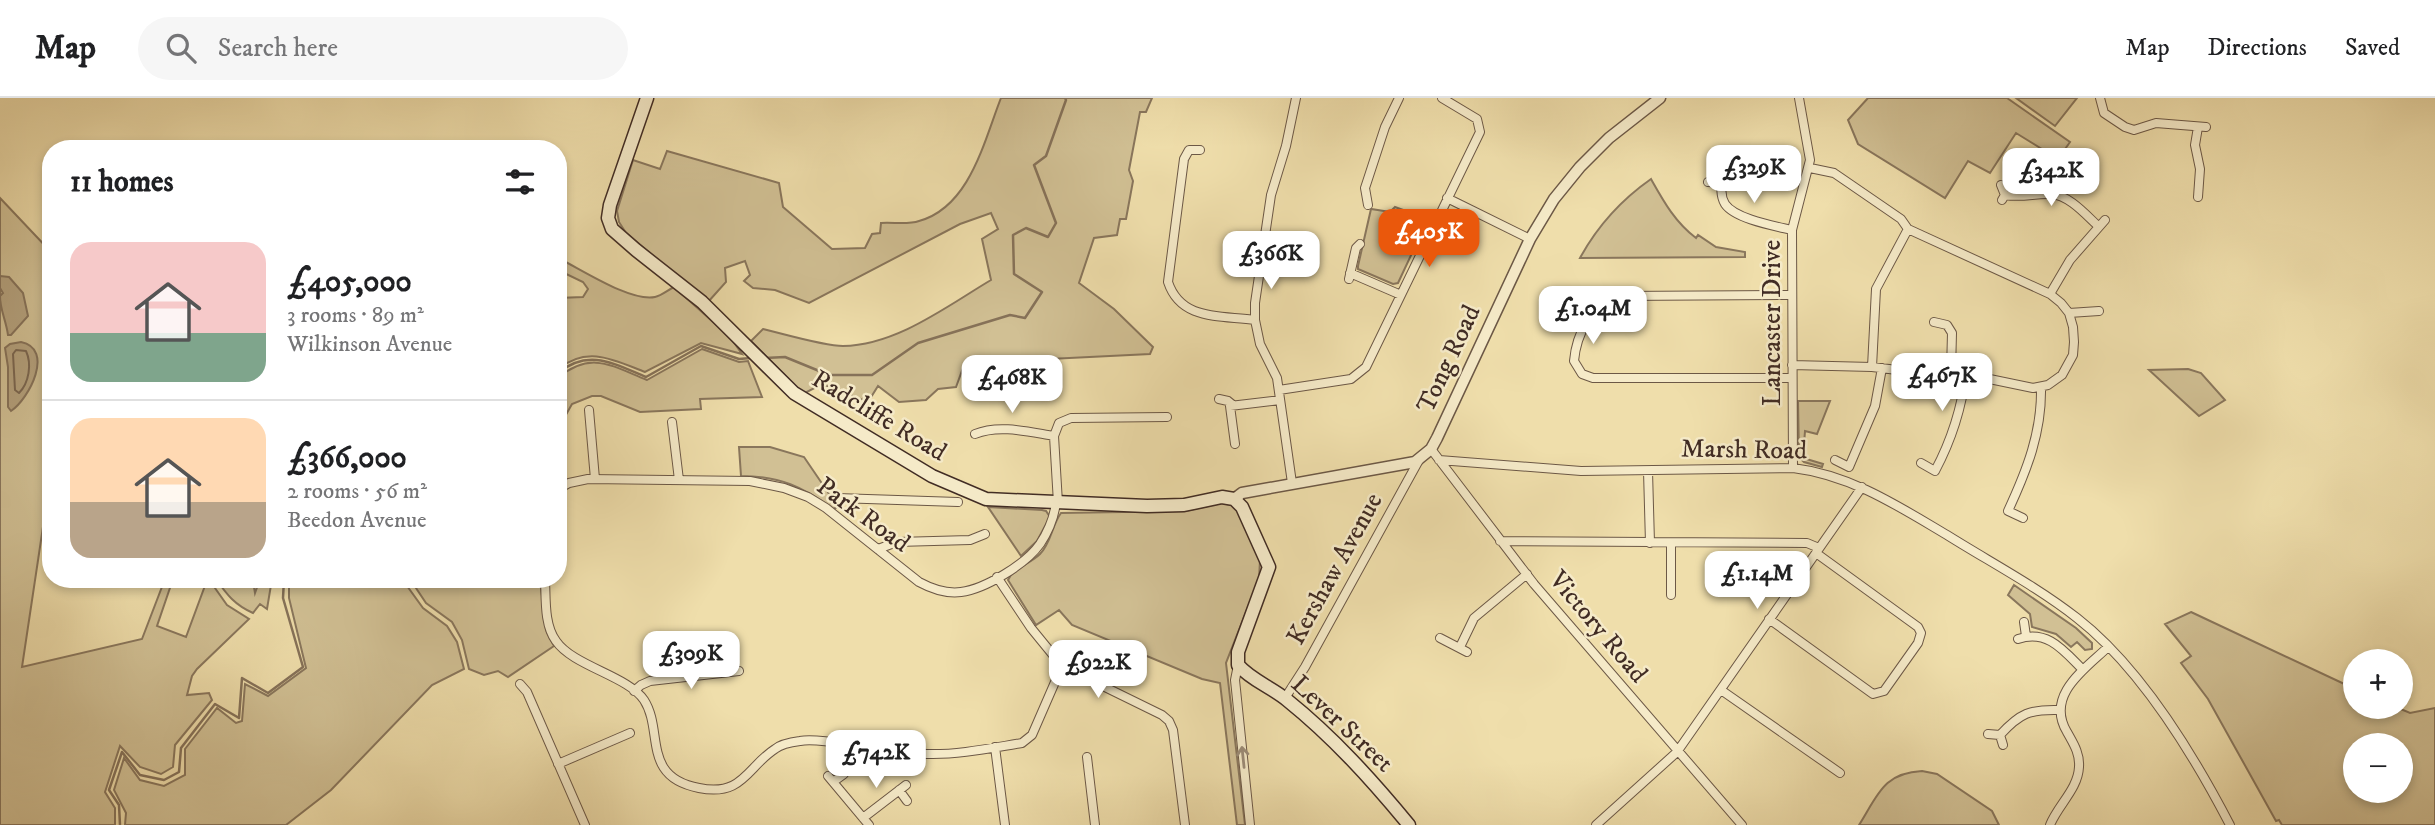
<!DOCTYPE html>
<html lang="en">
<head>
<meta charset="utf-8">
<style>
	:root { --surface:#fff; --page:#f6f6f6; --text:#202124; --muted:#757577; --line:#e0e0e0; --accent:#ea580c }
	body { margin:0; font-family:"IM FELL DW Pica",serif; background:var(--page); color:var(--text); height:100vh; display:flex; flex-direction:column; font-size:26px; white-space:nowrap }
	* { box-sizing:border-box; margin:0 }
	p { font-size:23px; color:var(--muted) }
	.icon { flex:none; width:38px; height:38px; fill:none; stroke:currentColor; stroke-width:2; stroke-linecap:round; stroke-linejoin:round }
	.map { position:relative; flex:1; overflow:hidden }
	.panel { position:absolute; left:42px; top:42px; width:525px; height:448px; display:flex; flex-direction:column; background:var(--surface); border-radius:28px; box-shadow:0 4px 10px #0003 }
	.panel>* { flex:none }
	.tools { position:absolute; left:2343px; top:551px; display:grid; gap:14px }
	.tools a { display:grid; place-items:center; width:70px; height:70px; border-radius:50%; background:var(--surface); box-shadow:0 4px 10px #0003; font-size:35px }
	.price { position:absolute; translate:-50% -60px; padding:0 16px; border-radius:14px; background:#fff; color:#222; font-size:23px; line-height:46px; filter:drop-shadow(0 2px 4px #0008) }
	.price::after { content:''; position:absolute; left:50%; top:42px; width:21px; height:16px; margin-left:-10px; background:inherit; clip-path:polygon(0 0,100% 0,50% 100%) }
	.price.active { background:var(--accent); color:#fff }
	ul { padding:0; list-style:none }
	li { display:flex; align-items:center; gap:21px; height:175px; padding:0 28px }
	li+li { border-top:2px solid var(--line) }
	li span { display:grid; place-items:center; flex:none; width:196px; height:140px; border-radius:21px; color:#555 }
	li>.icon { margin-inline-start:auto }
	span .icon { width:84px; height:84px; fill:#fffc; stroke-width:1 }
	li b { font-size:30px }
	h2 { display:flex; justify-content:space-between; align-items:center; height:84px; padding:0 28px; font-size:30px }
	header { display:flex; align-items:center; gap:42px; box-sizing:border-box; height:98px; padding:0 35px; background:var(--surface); border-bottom:2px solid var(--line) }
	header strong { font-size:33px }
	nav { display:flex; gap:38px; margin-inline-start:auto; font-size:24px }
	.search { width:490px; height:63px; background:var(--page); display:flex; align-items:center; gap:18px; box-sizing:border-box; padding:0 24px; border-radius:38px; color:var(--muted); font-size:26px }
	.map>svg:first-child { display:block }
</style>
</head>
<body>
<header>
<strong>Map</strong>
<div class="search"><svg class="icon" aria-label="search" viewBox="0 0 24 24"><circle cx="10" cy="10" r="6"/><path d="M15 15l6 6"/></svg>Search here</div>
<nav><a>Map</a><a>Directions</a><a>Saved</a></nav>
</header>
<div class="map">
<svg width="2435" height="727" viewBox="0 0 2435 727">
	<rect width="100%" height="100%" fill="#efdeab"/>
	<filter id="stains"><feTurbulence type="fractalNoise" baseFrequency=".00286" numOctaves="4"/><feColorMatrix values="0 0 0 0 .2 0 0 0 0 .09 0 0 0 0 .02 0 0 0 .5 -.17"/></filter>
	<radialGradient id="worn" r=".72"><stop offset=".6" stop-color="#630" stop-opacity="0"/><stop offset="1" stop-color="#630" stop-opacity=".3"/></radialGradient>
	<path fill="#d1c094" stroke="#89765c" stroke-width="2" fill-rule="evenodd" d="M1001,0h151l-6,14h-6l-11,58 4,11 -7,38h-6l-3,16 -23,3 -15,45 35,26 39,38 -3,7 -101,5 -86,9 -7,19 -18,2 -12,11 -27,2 -21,-16 -10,16 -46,-18 -19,10 -52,-53 12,-12c21,5 61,17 80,17 54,-1 104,-40 148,-66l-9,-41 16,-10 -7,-16 -31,11 -151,79 -34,-13 -22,-2 -9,-7 6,-6 -5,-14 -20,7 1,14 -18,20 -82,-69 -7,-11 -2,-11 16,-51 27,9 7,-18 112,32 4,24 49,42 33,-1 7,-14 8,-1 1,-10c12,-1 27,2 38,-2 51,-14 65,-80 82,-123z
		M1868,0h139l63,44 -12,17 -42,-26 -26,40 -22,-12 -23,37 -87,-54 -10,-24z
		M2016,0h61l-22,28z
		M1651,81c13,23 24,43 45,59l2,-3 18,12 29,5v5l-165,1c18,-33 41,-58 71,-79z
		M0,100l51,54v217l-8,4v54l-21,140 120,-28 23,-60h8l-16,47 29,11 20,-54 4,-2 17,24 22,14 -52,50 -5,7 -5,19 22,-2 3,7 -37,45 -2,22 -12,7 -21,-7 -20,-21 -15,46 10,16v17h-115z
		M1395,109l33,12 -30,64 -5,1 -35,-15v-3l13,-57 19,3z
		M558,160c23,11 72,44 97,39 6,-1 13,-7 19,-10l56,50 12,17 -41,-11 -56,29c-31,-12 -57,-27 -87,-3v-71l25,-1 5,-8 -5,-7 -25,-12z
		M702,251l37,13 9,-1 14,36 -62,2 1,10 -61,3 -39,-16h-9l-20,8 -14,25v-51c33,-28 54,-12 89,2z
		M2188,271l13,4 24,27 -26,16 -50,-46z
		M1798,303h32l-13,33 -12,-3 -2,27 20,6 -1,3 -18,-5 -5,-5z
		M739,349h31l34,10 34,50 -5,2c-30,-22 -53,-33 -92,-33z
		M1222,405l9,2 7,6 22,49 -1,19 -33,84 19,162h-8l-17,-142 -18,-4 -130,-54 -13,-15 -23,15 -28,-45c5,-12 22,-16 32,-26 11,-11 12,-29 21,-41l124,-2z
		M988,409l54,3 4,1 4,6 -13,24 -16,15z
		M216,481l37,2 2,12 5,-14h12l-5,30 -7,-5 -7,9c-18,-8 -26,-18 -37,-34z
		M289,481h113l21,29 24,18 10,16 7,27 -32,16 -101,105 -45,35h-161l1,-12 -12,-23 10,-32 16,22 24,6 21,-11v-26l32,-41 19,15 6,-2 3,-37 23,12 38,-28 -17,-70z
		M410,481h130l6,51 8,16 -46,31 -10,-6 -14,4 -15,-6 -7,-29 -10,-18 -26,-19z
		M2014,487l62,43 16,15v6l-7,1 -8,-8 -6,5 -15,-13 -24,-7 -2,-13 -22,-19z
		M2191,514l164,77 1,18h40l14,6 25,-5v117h-153l-3,-5 -3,1 -68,-122 -27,-36 10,-7 -26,-32zM2356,648h45v45h-45z
		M1922,673l15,3 55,37 7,14h-140c19,-30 24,-52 63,-54z"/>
	<path fill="#b4a17d" stroke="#867259" stroke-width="2" d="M0,178l9,1 14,16 5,23 -17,19h-3c-2,-15 -8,-25 -8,-39l3,-3 -3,-5z
		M21,244c34,7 8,57 -10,69l-3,-4v-40l-3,-19 5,-4z"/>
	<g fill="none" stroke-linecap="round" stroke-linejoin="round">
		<path stroke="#7a6650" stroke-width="2" d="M16,252l10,1c6,13 3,32 -7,42l-4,-3 -2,-36z"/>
		<path stroke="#867259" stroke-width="2.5" d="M765,260l20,-1 44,18h43l46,-32 92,-28 15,3 17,-26 -28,-18 -1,-39 13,-7 22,9 8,-14 -22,-58 12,-9 20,-56 -1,-2
			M558,275c31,-25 56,-9 88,4l55,-31 38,13 12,-1
			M120,727l-1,-20 -10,-15 13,-38 18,23 24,5 15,-8 2,-24 34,-44 24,14 3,-40 26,15 35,-26 -20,-69 1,-19"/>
		<defs>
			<path id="minor" d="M2100,0l4,15 21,14 9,3 22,-7 50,4
				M1200,52h-11l-5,9 -16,123c13,39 52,33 87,38
				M2048,61l5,35
				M1723,73c-1,11 -4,23 2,33 10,15 50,22 67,26
				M1708,84l14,1
				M2001,87l4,10 -3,5
				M2005,97c18,3 30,-2 46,-1 18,1 35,21 47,32
				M2198,99l2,-28 -5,-24 3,-18
				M1447,100l83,41
				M1368,107l-3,-17 20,-61 14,-29
				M1350,175l51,22
				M1349,181l7,-31 4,-4
				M2050,196l20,-34 35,-40
				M1792,197l-173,1c-27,3 -43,41 -45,65l8,13 11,4h199
				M2069,215l30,-2
				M1934,224l13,3 5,8 -1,38
				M1792,267l80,2 42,5 37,-1 82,17 15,-3 14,-10 11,-20 1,-13 -1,-15 -4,-14 -8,-10 -11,-9 -142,-65 -7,-10 -67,-46 -24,-5
				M1872,269l4,-78 32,-60
				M1279,292l72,-11 15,-12 114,-235 -3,-13 -35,-21
				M1219,301l9,2 5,4
				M589,312l6,69
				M672,324l7,58
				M975,336c24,-10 54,-2 79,2
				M1235,346l-5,-38 50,-6
				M1431,351l103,135 208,241
				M1439,362l142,11 212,-3c58,7 105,38 154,67 43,27 89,51 130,83 63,49 116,136 153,207
				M1835,362l14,7 26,-61 7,-38
				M1921,365l14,8c16,-30 27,-65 31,-98
				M1793,370l-1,-238 18,-70 -11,-62
				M1648,373l2,72
				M1292,385l-15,-105 -17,-34 -5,-24v-17l16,-108 15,-49 10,-48
				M558,391l11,-6 19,-4 162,2 34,7 24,9 18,11 93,74c13,7 27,12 42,10 24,-3 65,-28 79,-48 8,-12 14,-27 16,-41
				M837,400l121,4
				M1058,405l-4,-67 5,-13 12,-5 96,-1
				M2023,420l-15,-7c19,-41 34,-79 33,-124
				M1500,443l307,2 12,5
				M1671,445v52
				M878,451l19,-7 73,-2 15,-6
				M997,479l34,51 31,38 100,49 7,6 4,9 12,95
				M545,481c1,20 -1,46 11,62 17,25 72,35 88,59 20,31 -3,77 55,88 44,9 48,-21 76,-39 6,-5 17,-7 25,-8 10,-2 21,0 32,1 31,3 63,11 95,12 31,1 64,-6 95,-11l10,-8 30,-69
				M1769,521l104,75 11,-3 34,-48 3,-10 -3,-6 -102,-74
				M2024,524l2,14
				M1440,540l27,14
				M2018,541c30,-10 46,12 65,31
				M1460,549l14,-29 53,-44
				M1238,567l-3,15 15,145
				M520,586l7,8 58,133
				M1721,592l119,83
				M634,593l7,-6 9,-4 89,-10
				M1285,600l20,-31 114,-207
				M1988,636l12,1 3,10
				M2000,637c20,-22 30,-26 60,-25
				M995,649l10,78
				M1087,659l8,68
				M558,666l72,-31
				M828,678l41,49
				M833,684l11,-8
				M899,692l8,11
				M863,720l43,-33
				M1596,727l81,-73 185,-265
				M2050,727c8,-20 28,-36 29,-58 1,-14 -6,-24 -12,-35 -22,-37 18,-63 41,-85"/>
			<path id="tertiary" d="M1234,401l8,-6 173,-31 16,-13 6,-11 93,-199 24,-40 26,-32 29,-29 51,-40"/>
			<path id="secondary" d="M647,0l-37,107 -2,13 4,11 24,21 66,52 92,91 138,83 54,23 161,7 37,-1 38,-8 12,2 8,8 27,60 -31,85v13c13,15 33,22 49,35 46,37 84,79 122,125"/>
		</defs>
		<use href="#minor" stroke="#6c5846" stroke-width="10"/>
		<use href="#tertiary" stroke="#6c5846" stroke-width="13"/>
		<use href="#secondary" stroke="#412c24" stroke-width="15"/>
		<use href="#minor" stroke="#f5eac8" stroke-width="8"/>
		<use href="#tertiary" stroke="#f5eac8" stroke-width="10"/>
		<use href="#secondary" stroke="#f5eac8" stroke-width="12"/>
	</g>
	<defs><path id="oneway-shaft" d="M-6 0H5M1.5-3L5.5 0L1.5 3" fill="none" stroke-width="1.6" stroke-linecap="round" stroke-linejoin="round" transform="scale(1.75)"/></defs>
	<use stroke="#9b8b76" href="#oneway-shaft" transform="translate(1243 659) rotate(-96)"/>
	<g text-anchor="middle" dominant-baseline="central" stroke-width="5" stroke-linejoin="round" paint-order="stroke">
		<g font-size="26" fill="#412c24" stroke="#f5eac8">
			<text transform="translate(1772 225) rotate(-90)">Lancaster Drive</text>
			<text transform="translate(1449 261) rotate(-65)">Tong Road</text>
			<text transform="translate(879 318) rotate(31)">Radcliffe Road</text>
			<text transform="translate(1744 352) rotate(1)">Marsh Road</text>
			<text transform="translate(863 417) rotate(36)">Park Road</text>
			<text transform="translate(1335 471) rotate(-61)">Kershaw Avenue</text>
			<text transform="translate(1598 529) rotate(50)">Victory Road</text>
			<text transform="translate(1342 626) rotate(43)">Lever Street</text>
		</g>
	</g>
	<rect width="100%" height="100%" filter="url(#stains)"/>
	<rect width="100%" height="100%" fill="url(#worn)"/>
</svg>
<div class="tools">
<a>+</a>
<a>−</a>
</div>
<b class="price" style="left:1754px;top:107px">£329K</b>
<b class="price" style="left:2051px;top:110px">£342K</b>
<b class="price active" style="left:1429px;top:171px">£405K</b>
<b class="price" style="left:1271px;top:193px">£366K</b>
<b class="price" style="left:1593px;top:248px">£1.04M</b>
<b class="price" style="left:1942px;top:315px">£467K</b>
<b class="price" style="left:1012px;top:317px">£468K</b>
<b class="price" style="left:1757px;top:513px">£1.14M</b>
<b class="price" style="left:691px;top:593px">£309K</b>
<b class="price" style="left:1098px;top:602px">£922K</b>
<b class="price" style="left:876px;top:692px">£742K</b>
<section class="panel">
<h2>11 homes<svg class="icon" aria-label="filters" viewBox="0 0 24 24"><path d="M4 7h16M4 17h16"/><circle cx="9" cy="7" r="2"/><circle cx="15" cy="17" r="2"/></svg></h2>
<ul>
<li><span style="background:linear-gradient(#f6c9c9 65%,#7fa58c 0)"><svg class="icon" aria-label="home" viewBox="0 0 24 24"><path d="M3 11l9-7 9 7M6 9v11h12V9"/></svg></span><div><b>£405,000</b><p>3 rooms · 89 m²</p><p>Wilkinson Avenue</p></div></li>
<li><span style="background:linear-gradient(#ffd9b3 60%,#b9a48a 0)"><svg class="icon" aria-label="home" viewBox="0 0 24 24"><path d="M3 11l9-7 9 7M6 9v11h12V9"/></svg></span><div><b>£366,000</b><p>2 rooms · 56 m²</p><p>Beedon Avenue</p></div></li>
</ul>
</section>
</div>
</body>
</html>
